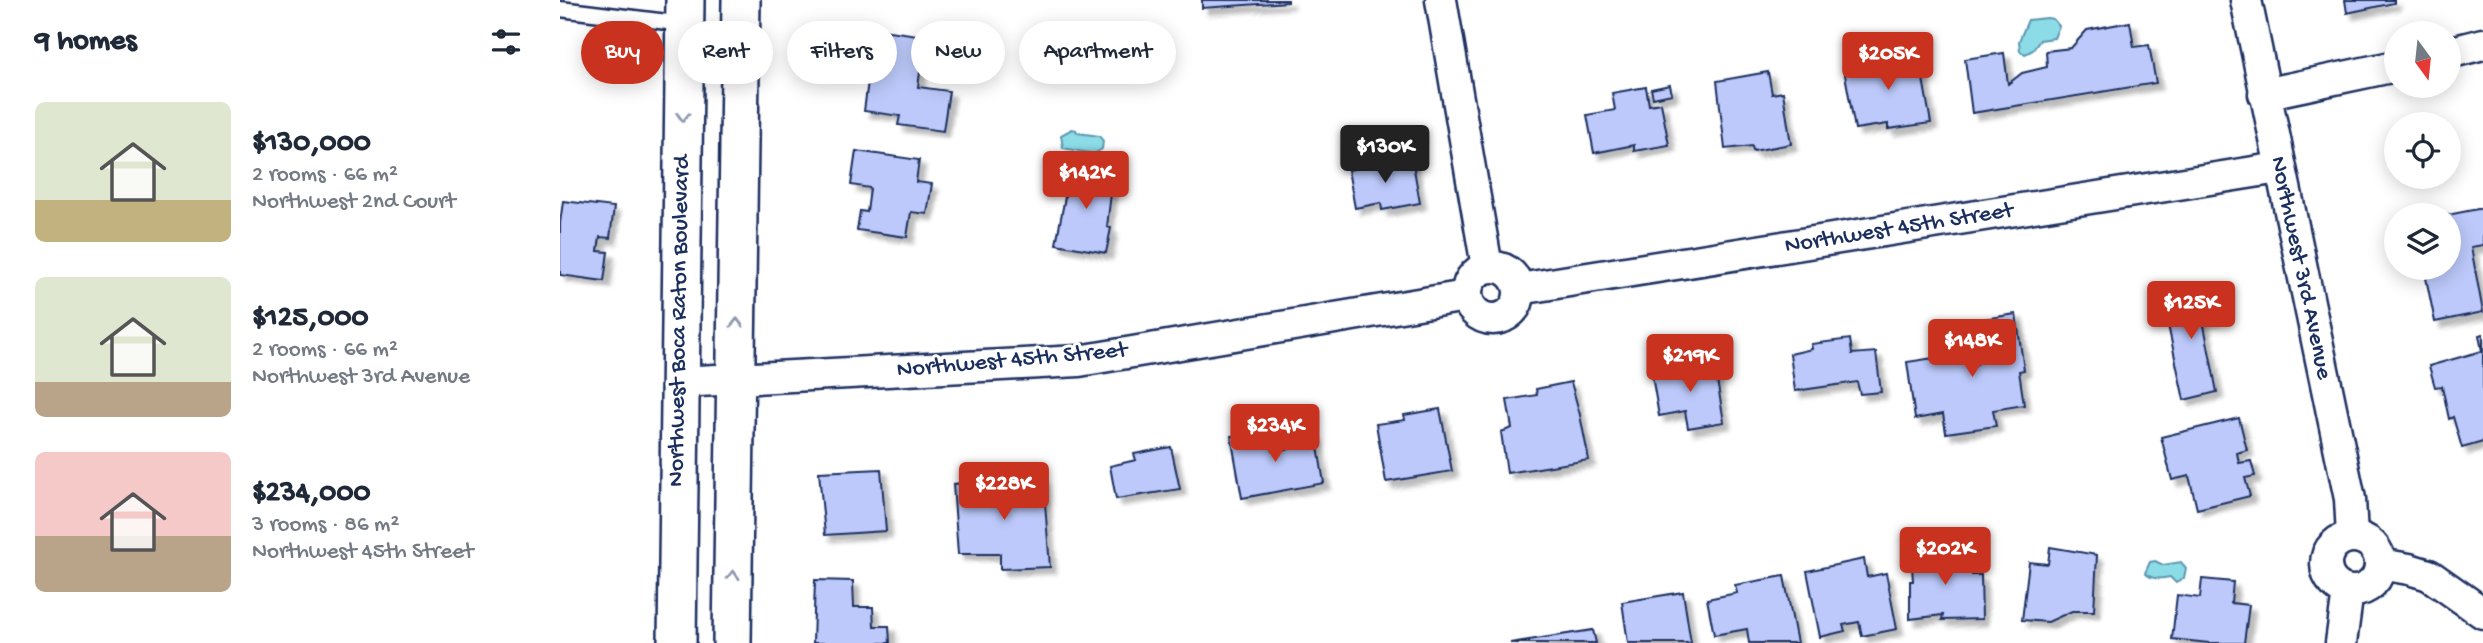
<!DOCTYPE html>
<html lang="en">
<head>
<meta charset="utf-8">
<style>
	:root { --surface:#fff; --page:#f2f2f3; --text:#1f2937; --muted:#747a83; --accent:#c8321e }
	body { margin:0; font-family:"Gochi Hand",sans-serif; background:var(--page); color:var(--text); height:100vh; display:flex; flex-direction:column; font-size:26px; white-space:nowrap }
	* { box-sizing:border-box; margin:0 }
	p { font-size:23px; color:var(--muted) }
	.icon { flex:none; width:38px; height:38px; fill:none; stroke:currentColor; stroke-width:2; stroke-linecap:round; stroke-linejoin:round }
	.map { position:relative; flex:1; overflow:hidden }
	.sheet { display:flex; flex-direction:column; background:var(--surface); width:560px }
	.sheet>* { flex:none }
	.guide { position:absolute; left:21px; top:21px; width:665px; height:63px; display:flex; gap:14px }
	.needle { width:46px; rotate:165deg }
	.tools { position:absolute; left:1824px; top:21px; display:grid; gap:14px }
	.tools a { display:grid; place-items:center; width:77px; height:77px; border-radius:50%; background:var(--surface); box-shadow:0 4px 18px #0003; font-size:35px }
	.price { position:absolute; translate:-50% -60px; padding:0 16px; border-radius:7px; background:var(--accent); color:#fff; font-size:23px; line-height:46px; filter:drop-shadow(0 2px 4px #0008) }
	.price::after { content:''; position:absolute; left:50%; top:42px; width:21px; height:16px; margin-left:-10px; background:inherit; clip-path:polygon(0 0,100% 0,50% 100%) }
	.price.active { background:#222; color:#fff }
	ul { padding:0; list-style:none }
	li { display:flex; align-items:center; gap:21px; height:175px; padding:0 35px }
	li span { display:grid; place-items:center; flex:none; width:196px; height:140px; border-radius:10px; color:#555 }
	li>.icon { margin-inline-start:auto }
	span .icon { width:84px; height:84px; fill:#fffc; stroke-width:1 }
	li b { font-size:30px }
	h2 { display:flex; justify-content:space-between; align-items:center; height:84px; padding:0 35px; font-size:30px }
	.tag { padding:0 24px; border-radius:32px; background:var(--surface); box-shadow:0 4px 18px #0003; font-size:24px; line-height:63px }
	.tag.active { background:var(--accent); color:#fff }
	main { display:flex; flex:1; min-height:0 }
	.map>svg:first-child { display:block }
</style>
</head>
<body>
<main>
<section class="sheet">
<h2>9 homes<svg class="icon" aria-label="filters" viewBox="0 0 24 24"><path d="M4 7h16M4 17h16"/><circle cx="9" cy="7" r="2"/><circle cx="15" cy="17" r="2"/></svg></h2>
<ul>
<li><span style="background:linear-gradient(#dfe7d0 70%,#c2b280 0)"><svg class="icon" aria-label="home" viewBox="0 0 24 24"><path d="M3 11l9-7 9 7M6 9v11h12V9"/></svg></span><div><b>$130,000</b><p>2 rooms · 66 m²</p><p>Northwest 2nd Court</p></div></li>
<li><span style="background:linear-gradient(#dfe7d0 75%,#b9a48a 0)"><svg class="icon" aria-label="home" viewBox="0 0 24 24"><path d="M3 11l9-7 9 7M6 9v11h12V9"/></svg></span><div><b>$125,000</b><p>2 rooms · 66 m²</p><p>Northwest 3rd Avenue</p></div></li>
<li><span style="background:linear-gradient(#f6c9c9 60%,#b9a48a 0)"><svg class="icon" aria-label="home" viewBox="0 0 24 24"><path d="M3 11l9-7 9 7M6 9v11h12V9"/></svg></span><div><b>$234,000</b><p>3 rooms · 86 m²</p><p>Northwest 45th Street</p></div></li>
</ul>
</section>
<div class="map">
<svg width="1923" height="643" viewBox="0 0 1923 643">
	<defs>
		<filter id="shadow"><feDropShadow dx="6" dy="6" stdDeviation="2" flood-color="#0004"/></filter>
	</defs>
	<rect width="100%" height="100%" fill="#fff"/>
	<filter id="ink" filterUnits="userSpaceOnUse"><feTurbulence type="fractalNoise" baseFrequency=".0143" numOctaves="2"/><feDisplacementMap in="SourceGraphic" scale="14" xChannelSelector="R" yChannelSelector="G"/><feConvolveMatrix kernelMatrix="1 2 1 2 8 2 1 2 1" color-interpolation-filters="sRGB"/></filter>
	<g filter="url(#ink)">
		<path fill="#8bdce6" stroke="#5e97b0" stroke-width="2" d="M1487,18l6,1 6,7 -5,12 -14,2 -7,10 -8,4 -5,-3 -1,-10 9,-21z
			M512,129l4,1 2,3 21,3 4,5 -1,8 -8,5 -31,-6 -2,-13z
			M1595,561l8,4 18,-3 5,6 -2,10 -8,5 -6,-6c-9,2 -18,3 -25,-4l5,-11z"/>
		<path fill="#bcc9fa" stroke="#1b2f5e" stroke-width="2" filter="url(#shadow)" d="M642,0h86v2l-86,6z
			M1785,0h49v3l-47,10z
			M1570,22l4,25 15,-2 7,38 -184,30 -7,-54 39,-6 4,31 14,-11 25,-6 -1,-16 25,-3 16,-18z
			M315,29l50,7 -7,51 31,4 -6,40 -45,-6 2,-9 -36,-5z
			M1358,51l13,72 -43,6v-5l-33,5 -12,-65z
			M1208,72l4,22 11,-2 8,52 -38,7 -1,-5 -27,3 -8,-68z
			M1110,85l2,9 -19,4 -2,-9z
			M1086,87l3,18 12,-2 8,42 -35,6v-6l-40,8 -7,-38 28,-5 -3,-17z
			M296,151l63,9 -3,22 16,2 -5,30 -16,-2 -4,25 -50,-7 3,-19 7,1 3,-24 -19,-3z
			M852,158l8,45 -38,7 -1,-7 -26,5 -7,-38z
			M511,165l42,11 -6,51 4,1 -5,25 -50,-9z
			M3,201l51,6 -4,31 -10,-1 -2,14 10,1 -4,29 -44,-6v-52z
			M1923,208v37l-12,2 12,65 -48,10 -11,-54h24l-1,-53z
			M1648,289l6,29 -11,2 14,72 -33,8 -22,-103z
			M1456,314l8,56 -5,1 5,34 -31,5 3,16 -50,7 -3,-19 -28,5 -8,-57 47,-7 1,6 15,-2 1,6 6,-1 -7,-43z
			M1923,334v108l-21,6 -9,-31 -4,2 -7,-33 -7,1 -6,-21 53,-15 -3,-16z
			M1290,339l2,15 24,-2 5,40 -21,2 -3,-12 -62,9 -5,-37 22,-5 -1,-5z
			M1154,362l10,60 -36,6 -3,-17 -26,5 -7,-40 27,-4 -1,-5z
			M1011,382l9,33 9,45 -82,13 -6,-41 11,-4 -5,-28 30,-5 -1,-6z
			M880,409l12,62 -66,11 -10,-58 29,-4 -1,-5z
			M1679,418l8,32 -10,3 2,10 12,-2 4,15 -10,2 5,18 -53,13 -8,-33 -17,4 -11,-43z
			M709,430l4,21 21,-3 -1,-10 23,-3 8,48 -82,15 -11,-62z
			M611,447l9,42 -64,10 -6,-33 26,-6 -2,-6z
			M321,469l5,62 -61,4 -6,-63z
			M483,478l7,89 -50,2v-15h-42l-5,-70 33,-3 4,15 13,-1 -5,-14z
			M1490,547l47,8 -3,56h-22l-24,11 -26,-2 7,-58 19,2z
			M1351,552l61,2v21h9l1,44 -40,1 1,-5 -33,4v-38h3z
			M1304,559l3,18 19,-4 11,56 -35,7 -3,-14 -16,3 2,6 -25,6 -13,-66z
			M1224,576l13,67h-48l-2,-14 -33,6 -7,-36 30,-6 -2,-8z
			M1642,579l31,3 -2,21 18,2 -5,38h-35l-37,-4 5,-44 23,3z
			M255,580l38,1 1,26h19l1,19h15l1,17h-77z
			M1123,592l8,51h-63l-6,-41z
			M1033,630l3,13h-86z"/>
		<g fill="none" stroke-linecap="round" stroke-linejoin="round">
			<defs>
				<path id="service" d="M0,9l124,15"/>
				<path id="minor" d="M881,0l46,267
					M1686,0l104,499 2,37
					M1888,53l35,-9
					M1704,94l132,-28
					M907 293a26 26 0 1 1 52 0a26 26 0 1 1-52 0Z
					M959,289l760,-121
					M119,382l400,-21 387,-65
					M1766 564a27 27 0 1 1 54 0a27 27 0 1 1-54 0Z
					M1820,564l29,5 20,6 54,38
					M1781,643l7,-52"/>
				<path id="tertiary" d="M117,643l8,-643
					M172,643l9,-643"/>
			</defs>
			<use href="#service" stroke="#1b2f5e" stroke-width="19"/>
			<use href="#minor" stroke="#1b2f5e" stroke-width="35"/>
			<use href="#tertiary" stroke="#1b2f5e" stroke-width="42"/>
			<use href="#service" stroke="#fff" stroke-width="14"/>
			<use href="#minor" stroke="#fff" stroke-width="30"/>
			<use href="#tertiary" stroke="#fff" stroke-width="37"/>
		</g>
		<defs><path id="oneway-chevron" d="M-2-3.5L2.5 0L-2 3.5" fill="none" stroke-width="1.6" stroke-linecap="round" stroke-linejoin="round" transform="scale(1.75)"/></defs>
		<g stroke="#8d97ae">
			<use href="#oneway-chevron" transform="translate(123 117) rotate(91)"/>
			<use href="#oneway-chevron" transform="translate(177 323) rotate(-89)"/>
			<use href="#oneway-chevron" transform="translate(173 575) rotate(-89)"/>
		</g>
	</g>
	<g text-anchor="middle" dominant-baseline="central" stroke-width="6" stroke-linejoin="round" paint-order="stroke">
		<g font-size="24" fill="#1b2f5e" stroke="#fff">
			<text transform="translate(1339 229) rotate(-9)">Northwest 45th Street</text>
			<text transform="translate(1740 268) rotate(78)">Northwest 3rd Avenue</text>
			<text transform="translate(120 321) rotate(-89)">Northwest Boca Raton Boulevard</text>
			<text transform="translate(452 361) rotate(-5)">Northwest 45th Street</text>
		</g>
	</g>
</svg>
<div class="tools">
<a><svg class="needle" viewBox="-14 -14 28 28"><path d="M0-13l5 13h-10z" fill="#e53935"/><path d="M0 13l5-13h-10z" fill="#747a83"/></svg></a>
<a><svg class="icon" aria-label="locate" viewBox="0 0 24 24"><circle cx="12" cy="12" r="6"/><path d="M12 2v4M12 18v4M2 12h4M18 12h4"/></svg></a>
<a><svg class="icon" aria-label="layers" viewBox="0 0 24 24"><path d="M12 4l9 5-9 5-9-5zM3 14l9 5 9-5"/></svg></a>
</div>
<b class="price" style="left:1328px;top:92px">$205K</b>
<b class="price active" style="left:825px;top:185px">$130K</b>
<b class="price" style="left:526px;top:211px">$142K</b>
<b class="price" style="left:1631px;top:341px">$125K</b>
<b class="price" style="left:1412px;top:379px">$148K</b>
<b class="price" style="left:1130px;top:394px">$219K</b>
<b class="price" style="left:715px;top:464px">$234K</b>
<b class="price" style="left:444px;top:522px">$228K</b>
<b class="price" style="left:1385px;top:587px">$202K</b>
<div class="guide">
<a class="tag active">Buy</a>
<a class="tag">Rent</a>
<a class="tag">Filters</a>
<a class="tag">New</a>
<a class="tag">Apartment</a>
</div>
</div>
</main>
</body>
</html>
